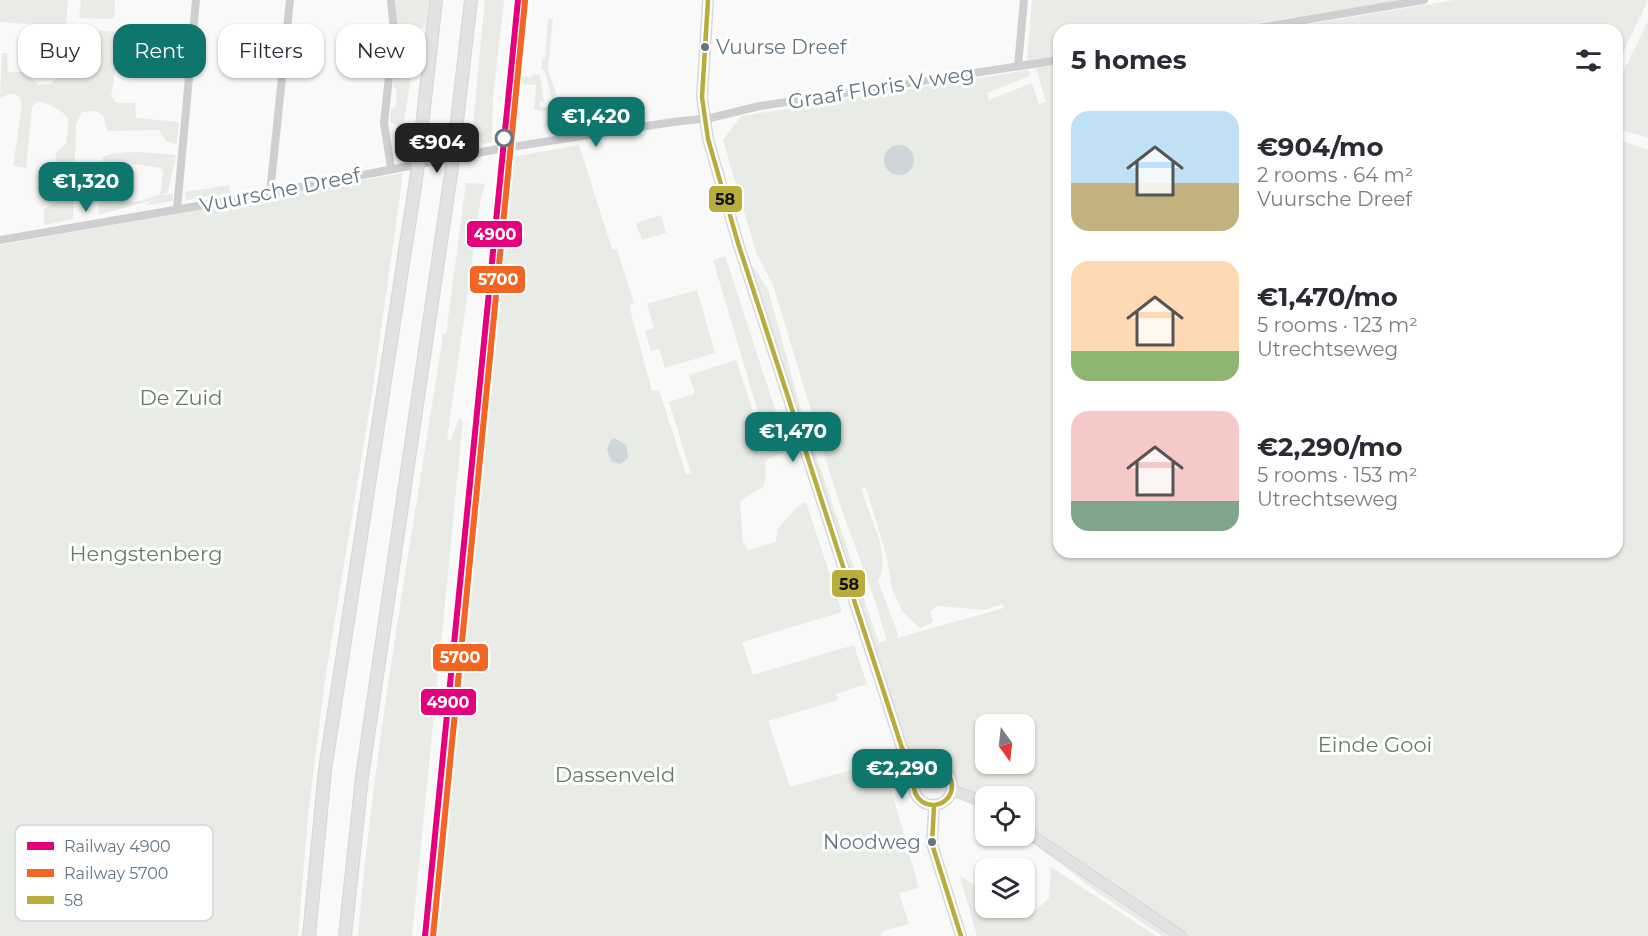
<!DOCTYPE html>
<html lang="en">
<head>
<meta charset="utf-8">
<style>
	:root { --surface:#fff; --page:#f2f2f3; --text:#2b2b33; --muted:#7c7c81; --accent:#0f766e }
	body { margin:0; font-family:Montserrat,sans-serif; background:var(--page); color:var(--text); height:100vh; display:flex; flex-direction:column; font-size:22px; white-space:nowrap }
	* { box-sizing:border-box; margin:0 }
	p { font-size:20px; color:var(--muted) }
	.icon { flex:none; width:33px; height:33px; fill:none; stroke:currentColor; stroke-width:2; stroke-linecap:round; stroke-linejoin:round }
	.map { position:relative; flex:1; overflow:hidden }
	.details { position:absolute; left:1053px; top:24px; width:570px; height:534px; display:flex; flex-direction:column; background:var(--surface); border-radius:18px; box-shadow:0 2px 4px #0004 }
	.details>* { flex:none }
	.top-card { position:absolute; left:18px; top:24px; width:570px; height:54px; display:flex; gap:12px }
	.needle { width:39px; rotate:165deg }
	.tools { position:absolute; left:975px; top:714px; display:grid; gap:12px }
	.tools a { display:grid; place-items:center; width:60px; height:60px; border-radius:12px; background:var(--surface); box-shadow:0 2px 4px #0004; font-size:30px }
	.price { position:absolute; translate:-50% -51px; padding:0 14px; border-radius:12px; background:var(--accent); color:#fff; font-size:20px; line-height:39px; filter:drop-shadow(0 2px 3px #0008) }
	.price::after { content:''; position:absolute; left:50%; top:36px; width:18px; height:14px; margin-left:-9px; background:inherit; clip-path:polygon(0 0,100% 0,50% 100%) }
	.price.active { background:#222; color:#fff }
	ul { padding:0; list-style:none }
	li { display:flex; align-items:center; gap:18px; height:150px; padding:0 18px }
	li span { display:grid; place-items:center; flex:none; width:168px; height:120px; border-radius:18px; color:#555 }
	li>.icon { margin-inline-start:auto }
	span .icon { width:72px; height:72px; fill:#fffc; stroke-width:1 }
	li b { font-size:26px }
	h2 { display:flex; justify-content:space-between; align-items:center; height:72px; padding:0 18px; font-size:26px }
	.pill { padding:0 21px; border-radius:18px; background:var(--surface); box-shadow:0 2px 4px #0004; font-size:21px; line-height:54px }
	.pill.active { background:var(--accent); color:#fff }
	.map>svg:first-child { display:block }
</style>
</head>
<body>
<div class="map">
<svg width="1648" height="936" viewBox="0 0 1648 936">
	<rect width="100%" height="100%" fill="#f9f9f9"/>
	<path fill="#e8ebe6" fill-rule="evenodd" d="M0,0h68l-2,27 -66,-5z
		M81,0h34l-1,19 -35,-1z
		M396,0h32l-3,27 -7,2 -15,99 -13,-6 1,-12 5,-4 1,-17 -4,-3 4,-51z
		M485,0h19l-11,98 -1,44 -10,2 -3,-7 -7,-3z
		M1032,0h373l-193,30h-153v28l-32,3z
		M1454,0h194l-31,65v-35h-343z
		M553,18l-5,52 8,23 7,41h-3l-15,-63 -4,-3 1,-9 3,-1 3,-39z
		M1648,21v117l-31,-10v-43z
		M81,29l106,9 -1,14 -39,-5 -28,1 -8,48 6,7h18l1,15 43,4 -2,22 -10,-2 -8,-12 -52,1 -3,-15 -8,-5 -14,1 -6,13 -3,94 -29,6v-16c4,-3 10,-4 13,-7 11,-13 2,-35 -2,-48l11,-10c0,-7 3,-17 2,-24 -2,-9 -25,-20 -32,-18l-4,6 -6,60 -13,-2 9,-61 -2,-8c-8,-6 -13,-3 -20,2l2,-46h5l1,19h18l12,13 13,-1 7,-8 2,-24c11,-7 10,-20 21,-23z
		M1059,65v487h558v-413l31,11v786h-466l-157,-104 -1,-36h-38l-1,10 -90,-60 -27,-100 6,-2 -62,-186 -61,-194 17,25 33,121 78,233 7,-2v-3l-11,-37 -38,-105 -64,-211 -17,-33 -33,-112 18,-24 288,-46 1,6 -43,17 2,7 43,-17 7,21 7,-2 -10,-34zM861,487l5,1 21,69 5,32 10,22 18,17 13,-6 -3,-11 7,-5 48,4 17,-6 2,4 -107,30 1,-4 -20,-53c15,-27 -10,-65 -17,-94zM986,724h38v40h-38z
		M533,74l7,1 4,27h-4v5l7,1 3,21 -5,-3 1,-15 -12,-1 2,-25 -19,-1v-8l15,1z
		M579,145l33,104h5l17,54 -5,2 23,86 7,-1 27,84 5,-1 -22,-71 26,-8 -6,-19 47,-15 24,73 -1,19 28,-8 2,7c-34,11 -19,7 -25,35l-24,15 3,41 5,8 28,-8 1,-13c11,-9 15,-21 29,-27l36,110 -100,30 11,33 101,-30 13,39 -31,10 2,6 -70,21 22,66 93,-26 36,127 -20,5 10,31 -26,7 -3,5h-443l75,-779z
		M140,152l36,3 -8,37 -7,3 12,-1v7l-26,4 6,-5 -55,15 1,-12 2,-2h40l19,-7 3,-21 -2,-5 -34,-5 -9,1 -4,10h-8l-3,-8v-9c11,-6 24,-4 37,-5z
		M403,173l-31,221 -48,293 -16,129 -10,120h-298v-691z
		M466,183l19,1 -4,14 -34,241 4,1 8,-22 4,3 -51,515h-54c17,-202 55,-402 85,-602h3z
		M229,185l1,8 -44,7 -1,-8z
		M661,215l5,18 -24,7 -6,-17z
		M725,256l53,162 -17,4 -48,-162z
		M697,290l18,63 -50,15 -6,-19 -8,2 -6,-20 9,-3 -7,-24z
		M1024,836l149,100h-11l-62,-42z
		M1051,867l105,69h-179l-17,-60 25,16 1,16h25l16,10 22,-20z"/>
	<path fill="#ced6d9" d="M884 160a15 15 0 1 1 30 0a15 15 0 1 1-30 0Z
		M614,438l12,7 2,13 -8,6 -9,-3 -4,-12 4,-9z"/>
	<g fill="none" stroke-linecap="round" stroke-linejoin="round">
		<defs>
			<path id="major" d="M708,0l-6,97 6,42 30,104 164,505 17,24
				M914 786a19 19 0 1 1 38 0a19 19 0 1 1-38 0Z
				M952,790l34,13
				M934,806l-2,38 29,92
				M1024,830l157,106"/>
			<path id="highway" d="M423,117l13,-117
				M457,121l14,-121
				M309,936l16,-166 92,-597
				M345,936l17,-159 90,-610"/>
		</defs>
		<use href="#major" stroke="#d5d6d7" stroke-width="12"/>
		<use href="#highway" stroke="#d5d6d6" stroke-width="14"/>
		<path stroke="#cecfd0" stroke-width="8" d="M391,0l3,31 -10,92 7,45
			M1245,30l179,-30
			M1018,66l6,-66
			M270,193l20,-193
			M177,209l19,-209
			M0,240l238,-41 260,-50 175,-27 37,-4 50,-12 299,-46"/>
		<use href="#major" stroke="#e1e2e2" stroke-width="10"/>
		<use href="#highway" stroke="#e1e2e2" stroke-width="12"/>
		<defs>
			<path id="highway-bridge" d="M452,167l5,-46
				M417,173l6,-56"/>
		</defs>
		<use href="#highway-bridge" stroke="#d5d6d6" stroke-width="14" stroke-linecap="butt"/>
		<use href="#highway-bridge" stroke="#e1e2e2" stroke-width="12"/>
		<defs>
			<path id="bus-1" d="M708,0l-6,97 6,42 30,104 164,505 17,24
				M914 786a19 19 0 1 1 38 0a19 19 0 1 1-38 0Z
				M934,806l-2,38 29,92"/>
		</defs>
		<use href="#bus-1" stroke="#fff" stroke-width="9"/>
		<use href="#bus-1" stroke="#b8ac3b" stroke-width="4.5"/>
		<defs>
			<path id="rail-1" d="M425,936l93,-936"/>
			<path id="rail-2" d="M433,936l92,-935"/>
		</defs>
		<use href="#rail-1" stroke="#fff" stroke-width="10"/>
		<use href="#rail-2" stroke="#fff" stroke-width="10"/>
		<use href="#rail-1" stroke="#e5007d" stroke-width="6"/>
		<use href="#rail-2" stroke="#f26522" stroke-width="6"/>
	</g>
	<g fill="#657683" stroke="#fff" stroke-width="2">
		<circle cx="705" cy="47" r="5"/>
		<circle cx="932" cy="842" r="5"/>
	</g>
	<circle fill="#fff" stroke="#657683" stroke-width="3" cx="504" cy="138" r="8"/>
	<g text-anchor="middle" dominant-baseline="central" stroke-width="6" stroke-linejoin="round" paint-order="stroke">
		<g font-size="20" fill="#657683" stroke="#fff" text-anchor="start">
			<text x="716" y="47">Vuurse Dreef</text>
			<text x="921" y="842" text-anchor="end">Noodweg</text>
		</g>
		<g font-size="21" fill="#657683" stroke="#fff">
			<text transform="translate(881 87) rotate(-9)">Graaf Floris V weg</text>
			<text transform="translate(280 190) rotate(-11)">Vuursche Dreef</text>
		</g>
		<g font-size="21" fill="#687a64" stroke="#fff">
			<text x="181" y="397">De Zuid</text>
			<text x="146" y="553">Hengstenberg</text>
			<text x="1375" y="744">Einde Gooi</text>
			<text x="615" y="774">Dassenveld</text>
		</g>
	</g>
	<rect x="15" y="825" width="198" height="96" rx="9" fill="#fff" stroke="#d1d6da" stroke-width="1.5"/>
	<rect x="27" y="842" width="27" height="8" fill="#e5007d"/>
	<rect x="27" y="869" width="27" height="8" fill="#f26522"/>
	<rect x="27" y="896" width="27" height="8" fill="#b8ac3b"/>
	<g font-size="16" fill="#657683">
		<text x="64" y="852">Railway 4900</text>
		<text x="64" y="879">Railway 5700</text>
		<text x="64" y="906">58</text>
	</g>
	<g stroke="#fff" stroke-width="2">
		<rect x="708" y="185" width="35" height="28" rx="6" fill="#b8ac3b"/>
		<rect x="466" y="220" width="57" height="28" rx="6" fill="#e5007d"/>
		<rect x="469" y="265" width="57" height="29" rx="6" fill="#f26522"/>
		<rect x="831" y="569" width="35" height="29" rx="6" fill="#b8ac3b"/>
		<rect x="432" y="643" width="57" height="29" rx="6" fill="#f26522"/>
		<rect x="420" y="688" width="57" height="28" rx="6" fill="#e5007d"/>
	</g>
	<g font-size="16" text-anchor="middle" font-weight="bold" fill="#fff">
		<text x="495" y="240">4900</text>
		<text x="498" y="285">5700</text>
		<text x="460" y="663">5700</text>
		<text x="448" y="708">4900</text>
	</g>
	<g font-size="16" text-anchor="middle" font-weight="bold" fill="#111">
		<text x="725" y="205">58</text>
		<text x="849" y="590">58</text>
	</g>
</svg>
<div class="tools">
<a><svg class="needle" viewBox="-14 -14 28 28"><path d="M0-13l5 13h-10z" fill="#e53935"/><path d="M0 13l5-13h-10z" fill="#7c7c81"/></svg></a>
<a><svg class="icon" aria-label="locate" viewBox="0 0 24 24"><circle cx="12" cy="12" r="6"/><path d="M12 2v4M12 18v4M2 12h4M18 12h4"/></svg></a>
<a><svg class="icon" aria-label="layers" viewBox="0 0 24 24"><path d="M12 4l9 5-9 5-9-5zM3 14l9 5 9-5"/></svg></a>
</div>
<b class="price" style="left:596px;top:148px">€1,420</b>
<b class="price active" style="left:437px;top:174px">€904</b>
<b class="price" style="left:86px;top:213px">€1,320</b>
<b class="price" style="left:793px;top:463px">€1,470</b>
<b class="price" style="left:902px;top:800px">€2,290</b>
<div class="top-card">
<a class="pill">Buy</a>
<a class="pill active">Rent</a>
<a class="pill">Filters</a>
<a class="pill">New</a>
</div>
<section class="details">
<h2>5 homes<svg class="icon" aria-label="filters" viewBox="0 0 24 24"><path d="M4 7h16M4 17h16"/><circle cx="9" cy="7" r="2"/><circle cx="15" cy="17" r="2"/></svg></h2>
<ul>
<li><span style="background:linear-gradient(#bfe0f5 60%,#c2b280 0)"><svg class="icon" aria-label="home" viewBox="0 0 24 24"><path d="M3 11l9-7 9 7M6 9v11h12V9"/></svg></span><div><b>€904/mo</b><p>2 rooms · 64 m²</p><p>Vuursche Dreef</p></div></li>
<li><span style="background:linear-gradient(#ffd9b3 75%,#8fb573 0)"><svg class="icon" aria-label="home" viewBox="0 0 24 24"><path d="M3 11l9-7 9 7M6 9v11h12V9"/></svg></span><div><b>€1,470/mo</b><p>5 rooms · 123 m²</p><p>Utrechtseweg</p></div></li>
<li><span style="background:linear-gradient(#f6c9c9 75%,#7fa58c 0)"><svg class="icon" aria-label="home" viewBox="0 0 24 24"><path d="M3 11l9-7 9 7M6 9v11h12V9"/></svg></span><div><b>€2,290/mo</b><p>5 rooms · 153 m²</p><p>Utrechtseweg</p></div></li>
</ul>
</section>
</div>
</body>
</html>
